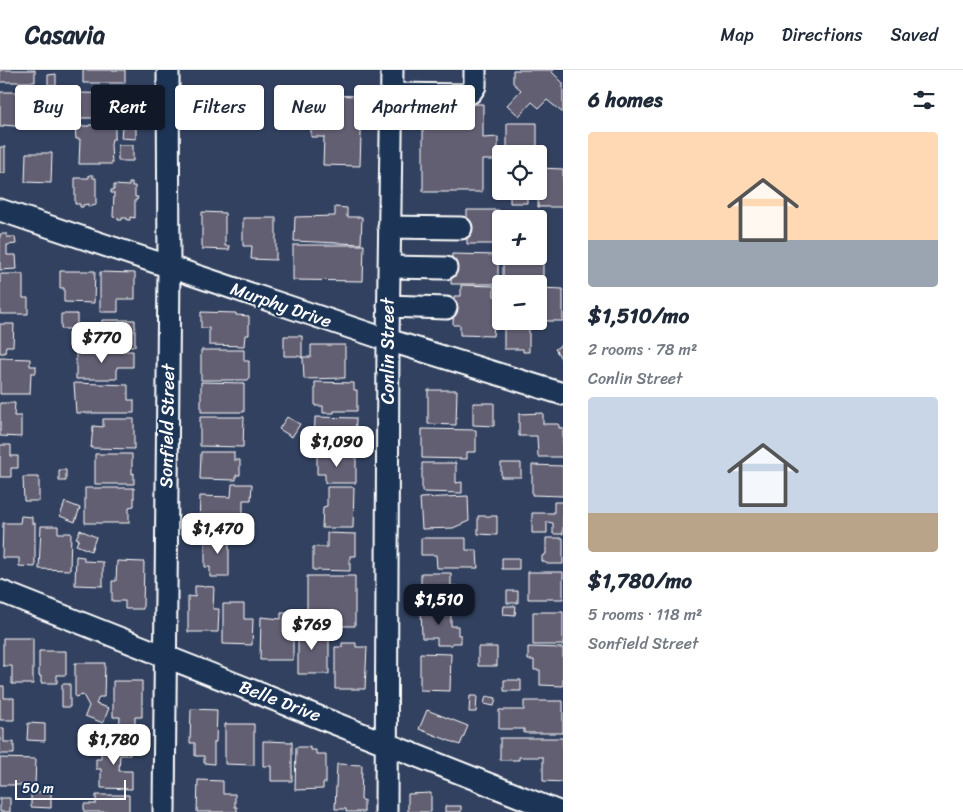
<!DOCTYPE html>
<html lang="en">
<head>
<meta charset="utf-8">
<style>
	:root { --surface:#fff; --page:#f6f6f7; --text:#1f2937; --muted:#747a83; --line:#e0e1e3; --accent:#111827 }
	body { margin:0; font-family:Sriracha,sans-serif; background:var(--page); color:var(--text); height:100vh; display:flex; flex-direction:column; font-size:19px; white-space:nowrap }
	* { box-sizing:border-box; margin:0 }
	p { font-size:16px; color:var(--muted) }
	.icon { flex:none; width:28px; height:28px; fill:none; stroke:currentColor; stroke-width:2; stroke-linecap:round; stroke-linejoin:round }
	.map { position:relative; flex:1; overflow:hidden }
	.panel { display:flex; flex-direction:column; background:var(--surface); width:400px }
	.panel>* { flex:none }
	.top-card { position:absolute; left:15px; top:15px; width:472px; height:45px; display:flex; gap:10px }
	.controls { position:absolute; left:492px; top:75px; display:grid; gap:10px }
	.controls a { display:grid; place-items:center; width:55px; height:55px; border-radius:5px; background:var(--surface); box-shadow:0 1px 4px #0004; font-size:25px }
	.scale { position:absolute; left:15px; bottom:12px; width:111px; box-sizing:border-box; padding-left:5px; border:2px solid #fff; border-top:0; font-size:14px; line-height:18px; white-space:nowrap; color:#fff; -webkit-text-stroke:4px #1d3557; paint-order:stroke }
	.price { position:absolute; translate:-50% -42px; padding:0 11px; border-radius:10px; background:#fff; color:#222; font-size:16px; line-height:32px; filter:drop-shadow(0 1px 2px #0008) }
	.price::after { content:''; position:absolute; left:50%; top:30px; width:15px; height:11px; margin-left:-8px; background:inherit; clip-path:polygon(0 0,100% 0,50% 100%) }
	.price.active { background:var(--accent); color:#fff }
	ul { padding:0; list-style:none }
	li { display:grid; align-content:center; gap:10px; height:265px; padding:0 25px }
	li span { display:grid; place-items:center; height:155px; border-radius:5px; color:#555 }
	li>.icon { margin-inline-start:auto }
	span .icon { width:90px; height:90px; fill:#fffc; stroke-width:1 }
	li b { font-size:21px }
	h2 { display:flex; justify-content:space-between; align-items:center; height:60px; padding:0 25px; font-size:21px }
	.chip { padding:0 18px; border-radius:5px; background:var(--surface); box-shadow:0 1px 4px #0004; font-size:18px; line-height:45px }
	.chip.active { background:var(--accent); color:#fff }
	header { display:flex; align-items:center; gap:30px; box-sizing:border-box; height:70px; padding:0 25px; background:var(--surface); border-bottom:1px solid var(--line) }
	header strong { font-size:24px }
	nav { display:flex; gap:28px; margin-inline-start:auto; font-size:18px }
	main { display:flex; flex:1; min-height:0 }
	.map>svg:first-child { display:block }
</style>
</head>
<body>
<header>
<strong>Casavia</strong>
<nav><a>Map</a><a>Directions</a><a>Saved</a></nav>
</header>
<main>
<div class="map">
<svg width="563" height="742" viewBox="0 0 563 742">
	<rect width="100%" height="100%" fill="#32415f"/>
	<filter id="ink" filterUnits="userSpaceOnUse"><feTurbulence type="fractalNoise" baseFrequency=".02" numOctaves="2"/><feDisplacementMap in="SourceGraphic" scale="10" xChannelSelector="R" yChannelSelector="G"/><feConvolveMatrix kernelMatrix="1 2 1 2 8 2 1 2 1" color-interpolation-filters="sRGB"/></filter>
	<g filter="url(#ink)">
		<path fill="#635e73" stroke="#fff" d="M0,0h35v12h-35z
			M83,0h42v13h-42z
			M513,0h40l-1,2 11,11v30l-16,-13 -8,8 -7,-6 -13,14 -12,-11 14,-15 -8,-7z
			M56,4v11h-8v-10z
			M0,22h17v4h9v-3h16v32h-13v2h-3l-23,-2v2h-3z
			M81,23l42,1v24h-42v3l-12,-1v-14h12z
			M324,25l34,1v7h4l-2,63 -37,-1 1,-28h-13v-10h12z
			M423,34h60v34l15,-1v23h-16v32h-59z
			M507,53h30v31h-30z
			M89,55h4v1h22v13h-3l-1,5 1,20h-33l1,-25h-4l-1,-13h14z
			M122,57l14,1v11l-15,-1z
			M118,75h15v16h-15z
			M0,77h5v26h-5z
			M26,83h26l-1,30 -26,-1z
			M539,98l24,1v38h-25z
			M89,105h4v3h3v27l-8,2v-3l-5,1v2h-3v-3h-5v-26h14z
			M129,113h3v3h3v11h3l-1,3h-2v18l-5,-1v3h-3v-2h-5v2h-4v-2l-5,-1 1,-24h-3v-3h3v-5l15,1z
			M510,121h17v12h-17z
			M335,137l12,1v9h15l-1,27 -67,-3 1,-24 40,-1z
			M467,140h32v34h-32z
			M202,142l23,1v33h5l-1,4 -27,-1z
			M243,148h33v42l-25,-1 1,-13h-9z
			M0,164h7v3h8l1,7 -9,1v10h9l1,14 -17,1z
			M293,175h71l-1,36 -70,-1z
			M452,184l46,1v29h-47z
			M503,186h40v27l-40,-1z
			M60,201h35l-1,32 -30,-1v-14h-4z
			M100,202l35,1v26h-17v13h-18z
			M0,204h23v24h5v16h-28z
			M461,215l33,1v10l3,1v27h-3l-1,12 -33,-1v-10h-7l1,-29h7z
			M539,218l24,1v32h-19v-5h-5z
			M201,242l35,1v2l13,1v19h-4l-1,11 -35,-1v-17h-8z
			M61,244h16v15h-16z
			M102,250h33v26h-37v-13h4z
			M504,251h25v31h-6v-3h-19z
			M0,254h14l-1,22h-7l-1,7h-5z
			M284,266h18v21h9v-12h34v33l-41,1 -1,-21 -5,-2h-14z
			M563,274v15l-1,1 -7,-11z
			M201,280h43v11h5v19h-48z
			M76,281h57v16h-16v12h-41z
			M0,288l30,1v7h6v7h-5l-1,21h-30z
			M201,312l43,1v29h-43z
			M315,312l39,1v7h3v21h-23v2h-11v-7h-8z
			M74,313l54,2v15h6v13h-58z
			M428,320h29l-1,35 -28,-1z
			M0,333h15l-1,13h7v21l-21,-1z
			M473,333h21v23l-21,-1z
			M543,343v11h16v4h4v29h-25l-1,-21h-18v-22z
			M200,347h44l-1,30 -43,-1z
			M287,347l13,7 -8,13 -13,-8z
			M315,347l41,1 -1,29 -41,-1z
			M103,349h31v30l-43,-1 2,-22 10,1z
			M422,359l54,1v22h-9v7l-45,-1z
			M0,375h11v11h7v12h-7v9h-11z
			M201,382h33v8h6v15h-4v5l-36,-1z
			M317,383l39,1v29h-31v-9h-8z
			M95,384h37v20l2,-1v11h-39z
			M422,393h34v20l6,-1v11l-40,-1z
			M501,393h20v14h-20z
			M532,395l31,1v30l-31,-1z
			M59,400h7v11h-7z
			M23,407h16v24h-15z
			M232,414h20l-1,16h-8v28l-44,-1 1,-31 31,1z
			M327,417h27l-1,41h-31l1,-21 4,-1z
			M85,418h49v18l-5,1v16h-44z
			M468,426l1,25 -16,7 -31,1 -2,-31z
			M65,432l15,6 -5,14 -15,-6z
			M554,432h9v32h-10v-11l-6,-1v11h-15v-20h22z
			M21,446l11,1v6h3v44l-16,-1v-8h-17l1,-35h17z
			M478,446h19v19l-19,-1z
			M41,456h17v7h13l-1,37 -31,-1z
			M80,460l16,7 -5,14 -15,-6 3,-6 -3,-1z
			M210,462l19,1v44h-19v-10h-5v-26h5z
			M327,463l29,1v22h-6v15l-37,-1v-23h14z
			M421,468h45v12h11l1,18h-41l-1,-13h-15z
			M546,468h17v26h-15l-6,-3v-5l4,-2z
			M76,486l8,1v4l19,1v24l-28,-1z
			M502,488h17v11h-17z
			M117,491l27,1 -1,47h-18v-8h-13v-20h4z
			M528,502h35v27h-35z
			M421,503h30v13h7v14h-37z
			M307,506h48v50h-21v-15h-27z
			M195,516l19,1 -1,22h6l-1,23h-30v-36l7,1z
			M507,521h11v12h-11z
			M223,534h21v15h9l-1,26 -29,-1z
			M504,536h12l-1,9 -12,-1z
			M421,538l30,1v17h7v9h3v8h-9v2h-15v-7h-15z
			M533,542h30v33h-30z
			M281,543h5v6h7v41h-33l1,-43 20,2z
			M298,552h13v12h18v40h-31z
			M3,568h30v46h-21v-18h-9z
			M342,573h14v4h11l-2,42h-30v-42h7z
			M478,577h19v19h-19z
			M528,577l35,1v38l-23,-1v-15h-6v-10h-6z
			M39,581h27v24h-9v8h-16v-7h-2z
			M420,583l31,1 -1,37 -30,-1z
			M75,593h30l-1,34h-5l-3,7 13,4 -6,15 -18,-7 4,-10 -6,-11 -8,2z
			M504,610h17v11h-17z
			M113,611h29v36h-7v13l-16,-1 1,-12h-7z
			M62,614h8v23h-8z
			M0,616h4v12h10v22h-14z
			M470,626h7l-1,16h-7z
			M486,626l10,2 -2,8 -10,-2z
			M524,631h39v32h-39v-4h-25v-19h25z
			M191,639l26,1 -1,32h-2v22l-10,-1v-7h-9v-13h-5z
			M427,640l41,16 -8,19 -41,-16z
			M28,653l17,1v17l-18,-1z
			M225,654h29v41l-29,-1z
			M0,658h4v14h10v12h-14z
			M500,668h63v44l-20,-1v-24h-24v3h-19z
			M263,671l29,1v39h-21v-15h-8z
			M101,672h29v13h-10l-1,16h13v18l-31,-1v-19h-5v-10h5z
			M296,677h14v3h6v4h10v29h-3v6l-28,1z
			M0,688l36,1 -1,26h-35z
			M337,694l25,1 -1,35h3v12h-18v-3h-11z
			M198,710l25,1v13h12v13h2v5h-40z
			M31,722h20v16l-20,-1z
			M431,723v19h-23v-18z
			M96,725h33v17h-45v-8h12z
			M0,728h10v14h-10z
			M445,736h16v6h-16z"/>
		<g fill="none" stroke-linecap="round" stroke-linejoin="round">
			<defs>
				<path id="minor" d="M392,24l72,1 7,-3 4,-6v-16
					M0,140l388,130 175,54
					M389,157l72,1
					M389,197l57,1
					M388,236l58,2
					M0,521l559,221
					M164,742l5,-545 -1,-197
					M386,742l2,-472 4,-270"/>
			</defs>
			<use href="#minor" stroke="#fff" stroke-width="25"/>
			<use href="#minor" stroke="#1d3557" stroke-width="21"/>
		</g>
	</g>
	<g text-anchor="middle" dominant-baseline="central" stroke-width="4" stroke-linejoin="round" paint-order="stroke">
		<g font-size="18" fill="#fff" stroke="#1d3557">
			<text transform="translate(281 235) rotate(19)">Murphy Drive</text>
			<text transform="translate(388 281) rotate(-90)">Conlin Street</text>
			<text transform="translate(167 356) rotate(-89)">Sonfield Street</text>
			<text transform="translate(280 631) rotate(21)">Belle Drive</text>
		</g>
	</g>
</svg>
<div class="controls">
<a><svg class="icon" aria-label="locate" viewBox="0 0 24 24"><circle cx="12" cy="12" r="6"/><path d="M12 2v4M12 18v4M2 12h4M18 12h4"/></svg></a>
<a>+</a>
<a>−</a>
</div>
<div class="scale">50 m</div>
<b class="price" style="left:102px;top:294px">$770</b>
<b class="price" style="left:337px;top:398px">$1,090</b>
<b class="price" style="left:218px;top:485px">$1,470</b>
<b class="price active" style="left:439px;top:556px">$1,510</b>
<b class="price" style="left:312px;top:581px">$769</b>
<b class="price" style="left:114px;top:696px">$1,780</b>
<div class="top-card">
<a class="chip">Buy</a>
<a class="chip active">Rent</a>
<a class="chip">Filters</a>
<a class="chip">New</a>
<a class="chip">Apartment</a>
</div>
</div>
<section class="panel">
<h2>6 homes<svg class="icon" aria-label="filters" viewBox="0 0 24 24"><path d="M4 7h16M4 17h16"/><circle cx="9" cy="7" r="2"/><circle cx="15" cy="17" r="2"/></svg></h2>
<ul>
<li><span style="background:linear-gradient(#ffd9b3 70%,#9aa5b1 0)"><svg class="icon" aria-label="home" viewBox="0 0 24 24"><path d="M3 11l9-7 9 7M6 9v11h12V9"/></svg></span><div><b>$1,510/mo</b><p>2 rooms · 78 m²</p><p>Conlin Street</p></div></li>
<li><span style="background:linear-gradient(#c9d6e8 75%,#b9a48a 0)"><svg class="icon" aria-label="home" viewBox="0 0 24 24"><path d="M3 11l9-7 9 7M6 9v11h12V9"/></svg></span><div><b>$1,780/mo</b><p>5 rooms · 118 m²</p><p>Sonfield Street</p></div></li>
</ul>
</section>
</main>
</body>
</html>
